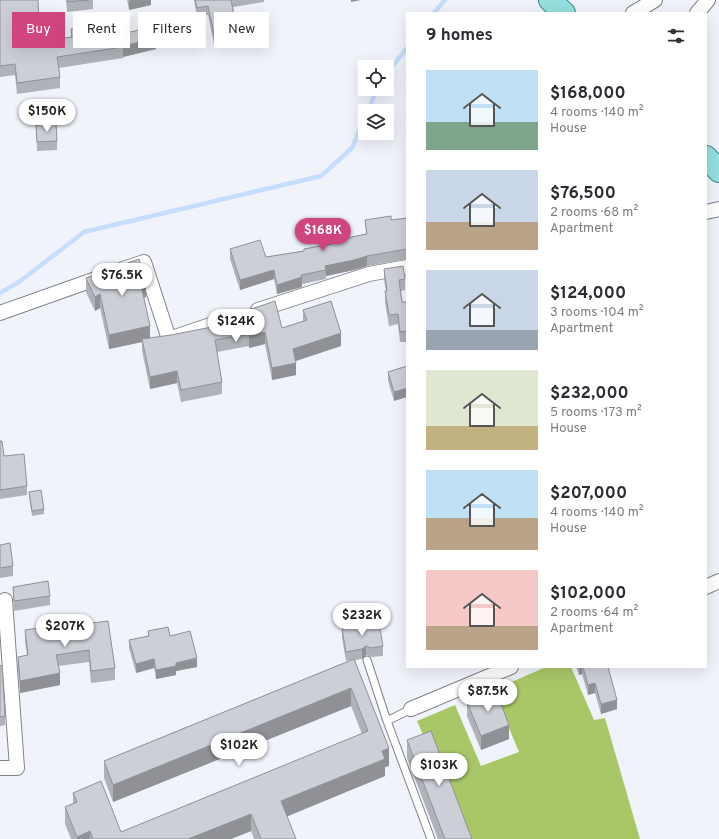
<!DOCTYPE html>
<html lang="en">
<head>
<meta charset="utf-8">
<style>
	:root { --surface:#fff; --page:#f7f7f7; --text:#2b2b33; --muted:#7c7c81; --accent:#d0457c }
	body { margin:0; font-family:Overpass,sans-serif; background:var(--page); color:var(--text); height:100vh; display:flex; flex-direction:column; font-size:15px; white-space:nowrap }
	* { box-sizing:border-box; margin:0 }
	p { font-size:13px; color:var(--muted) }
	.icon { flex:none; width:22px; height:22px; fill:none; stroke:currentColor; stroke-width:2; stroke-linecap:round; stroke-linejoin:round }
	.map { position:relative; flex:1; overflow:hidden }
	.sheet { position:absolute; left:406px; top:12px; width:301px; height:656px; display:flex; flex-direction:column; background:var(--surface); border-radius:0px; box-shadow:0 4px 16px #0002 }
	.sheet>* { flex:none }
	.guide { position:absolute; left:12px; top:12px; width:334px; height:36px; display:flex; gap:8px }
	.buttons { position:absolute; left:358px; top:60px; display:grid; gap:8px }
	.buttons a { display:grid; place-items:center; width:36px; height:36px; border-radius:0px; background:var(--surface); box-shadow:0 4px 16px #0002; font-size:20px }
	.price { position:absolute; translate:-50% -34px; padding:0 9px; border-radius:14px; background:#fff; color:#222; font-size:13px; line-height:26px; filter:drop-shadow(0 1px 2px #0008) }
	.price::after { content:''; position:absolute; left:50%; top:24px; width:12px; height:9px; margin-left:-6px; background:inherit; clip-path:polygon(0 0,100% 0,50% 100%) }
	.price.active { background:var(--accent); color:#fff }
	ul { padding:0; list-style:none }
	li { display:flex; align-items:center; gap:12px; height:100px; padding:0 20px }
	li span { display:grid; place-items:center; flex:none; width:112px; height:80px; border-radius:0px; color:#555 }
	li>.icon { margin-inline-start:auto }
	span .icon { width:48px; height:48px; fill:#fffc; stroke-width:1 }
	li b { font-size:17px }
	h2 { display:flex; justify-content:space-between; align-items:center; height:48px; padding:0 20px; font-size:17px }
	.tag { padding:0 14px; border-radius:0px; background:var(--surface); box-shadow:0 4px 16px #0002; font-size:14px; line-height:36px }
	.tag.active { background:var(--accent); color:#fff }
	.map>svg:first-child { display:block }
</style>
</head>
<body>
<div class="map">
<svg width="719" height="839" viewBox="0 0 719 839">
	<rect width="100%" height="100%" fill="#f1f3fb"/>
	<path fill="#aac768" d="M546,667h25l23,53 11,-2 35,121h-171l-52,-118 38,-16 26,61 38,-14 -26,-62z"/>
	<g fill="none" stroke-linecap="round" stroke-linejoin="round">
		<path stroke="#c7ddfd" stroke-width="4.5" d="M434,13l11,-13
			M387,73l20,-25
			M368,111l9,-22
			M0,293l19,-11 65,-50 237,-56 31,-28 13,-31"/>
		<defs>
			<path id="service" d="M367,660l20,61 44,118
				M387,721l24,-12"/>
			<path id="minor" d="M633,13l22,-13
				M697,13l11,-13
				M706,212l13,-3
				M123,269l21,-7 25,77 65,-22
				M258,310l111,-36 38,-7
				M0,313l104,-37
				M706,587l13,-6
				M411,709l100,-42
				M0,768h17l-12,-168"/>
			<path id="primary" d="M550,0l14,13
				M706,157l13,14"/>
		</defs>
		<use href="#service" stroke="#808289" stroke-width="9"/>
		<use href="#minor" stroke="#808289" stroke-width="16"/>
		<use href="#primary" stroke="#39898a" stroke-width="24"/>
		<use href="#service" stroke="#fff" stroke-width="7"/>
		<use href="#minor" stroke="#fff" stroke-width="14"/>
		<use href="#primary" stroke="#95dfdf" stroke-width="22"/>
	</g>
	<path fill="#b0b2b9" d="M0,0l40,41 31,-4v-8l50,5 35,15 -33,8v1l-64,10 1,9v11l-43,6 -2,-19 -15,2z
		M66,0h27v9l-26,3z
		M127,0h24v5l-22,5z
		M194,0h70v2l-31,5 4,23v10l-23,4 -6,-29 -11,2z
		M36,125l21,16v9l-20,1z
		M407,218v41l-40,7 -13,4 -28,6v3l-24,5v3l-25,7 -3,-15 -34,11 -10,-31v-10l36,8 38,-6 32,-8v-3l30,-6 -1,-14h26z
		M384,269l21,10v11l-4,1 1,11h5v40h-7l-2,-18 -9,2 -4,-24v-11h1l-2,-11z
		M86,278l60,19 -3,1 7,40 21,-3 45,-9v-5l66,7 21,-7v-11l38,36 -46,15 1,14 -24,5 -7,-36 -16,4v-2l-32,6 5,30v12l-41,8 -4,-19 -27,6 -8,-38v-9l-33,7 -9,-41 -5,3 -9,-19z
		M407,366l-13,35 -6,-20v-9z
		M0,441l4,15 23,30v9l-27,4z
		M29,492l15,17v5l-12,2 -3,-19z
		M0,545l13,21v10l-13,2z
		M13,587l37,9v9l-36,6 -1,-14z
		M108,621l7,47v12l-24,3 -2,-21 -31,4 2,19 -40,8 -2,-24v-12l9,-2 -2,-13v-12l27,-2z
		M342,629l41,17v10l-12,1 -5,-2 -4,4 -7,1 34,106 -4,1v9l-99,40 10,23h-42l-3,-8 -20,8h-160l-6,-15v-17l8,-3v-11l48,39 241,-98 -11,-28 -238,96 -9,-24v-17l247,-101 -5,1 -4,-23z
		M148,631l22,5 27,31 -21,4v4l-20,4 -2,-11 -18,5 -7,-25v-8l19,-4z
		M0,666l5,50v9l-5,1z
		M576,667h32l9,42 -16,5 -6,-21 -7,2 -6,-21 -3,1z
		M467,702l42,37 -28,11 -14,-34z
		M407,740l65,99h-34l-31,-81z"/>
	<path fill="#909196" d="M131,0h20v5l-22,5v-9z
		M351,0h10l-10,2z
		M156,38v11l-33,8v-11z
		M367,256v10l-13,4 -28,6 -1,-10z
		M274,270v9l-34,11v-10z
		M302,277v10l-25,7v-9z
		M146,283v14l-5,2v-14z
		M100,294v14l-5,3v-14z
		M150,326v14l-8,-1v3l-33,7v-14z
		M265,332v12l-16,4v-12z
		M341,333v13l-48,16v-13z
		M296,363v12l-24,5v-12z
		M177,371v12l-27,6v-12z
		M407,388v9l-13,4v-9z
		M366,646v9l-4,4v-10z
		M197,658v9l-21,4v4l-20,4v-9l20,-7z
		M154,659v9l-18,5v-9z
		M579,667h3v7l-3,1z
		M60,673v12l-40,8v-12z
		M595,683v10l-7,2v-10z
		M351,688v18l-238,96v-17z
		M617,700v9l-16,5v-10z
		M509,725v14l-28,11v-14z
		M389,748v18l-4,1v9l-104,43v-18l101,-50z
		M251,814v17l-20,8h-43z
		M90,831v8h-13v-2z"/>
	<path fill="#cdcfd7" stroke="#909196" d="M0,0h38l2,41 32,-4 -1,-8 48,-7 2,12 32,-7 3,11 -33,8v1l-66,10 3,20 -43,6 -2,-19 -15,2z
		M67,0h22l-22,2z
		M195,0h36l6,30 -23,4 -6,-28 -11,2z
		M56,123l1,18 -20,1 -1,-17z
		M391,216v4l16,-2v31l-40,7 -13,4 -29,6 1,4 -25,5 1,2 -25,8 -3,-15 -34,10 -10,-31 30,-9 6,17 38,-6v-2l33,-6 -1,-3 31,-6 -2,-14z
		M139,259l7,24 -5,2 9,41 -41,9 -9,-41 -5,3 -9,-19z
		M403,266l2,13 -6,1 3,22h5v29l-7,1 -2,-18 -9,1 -4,-24h2l-3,-22z
		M275,301l7,27 25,-8 -4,-10 28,-9 10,32 -48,16 3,14 -24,5 -7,-36 -16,4v-2l-34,6 7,42 -41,8 -4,-19 -27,6 -8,-38 29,-4 46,-9 -1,-5z
		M407,366v22l-13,4 -6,-20z
		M0,441h2l2,15 20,-2 3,32 -27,4z
		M41,490l3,19 -12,2 -3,-19z
		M10,543l3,23 -13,2v-23z
		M48,581l2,15 -36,5 -1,-14z
		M108,621l7,47 -24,3 -2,-21 -33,5 4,18 -40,8 -2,-24 10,-2 -3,-25 27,-4v2z
		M379,623l4,23 -12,2 -5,-2 -4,3 -16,3 -4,-23z
		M168,627l2,9 20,-5 7,27 -21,5v3l-20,4 -2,-11 -18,5 -7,-24 20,-4 -1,-5z
		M354,659l35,89 -7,3 3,8 -104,42 15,38h-35l-10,-25 -63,25h-95l-3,-8 -13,6 -12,-30 12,-5 -4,-9 28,-12 20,51 247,-101 -17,-43 -238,97 -9,-24z
		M2,665l3,51 -5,1v-51z
		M583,667h25l9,33 -16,4 -6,-21 -7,2z
		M496,691l13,34 -28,11 -14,-34z
		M431,731l41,108h-27l-38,-99z"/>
</svg>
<div class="buttons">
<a><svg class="icon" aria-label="locate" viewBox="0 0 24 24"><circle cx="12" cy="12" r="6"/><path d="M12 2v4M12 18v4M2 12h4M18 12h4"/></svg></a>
<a><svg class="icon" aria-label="layers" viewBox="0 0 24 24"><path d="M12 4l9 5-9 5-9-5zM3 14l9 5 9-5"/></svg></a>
</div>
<b class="price" style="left:47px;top:133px">$150K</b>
<b class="price active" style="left:323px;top:252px">$168K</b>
<b class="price" style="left:122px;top:297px">$76.5K</b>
<b class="price" style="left:236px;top:343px">$124K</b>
<b class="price" style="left:362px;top:637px">$232K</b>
<b class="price" style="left:65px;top:648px">$207K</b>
<b class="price" style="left:488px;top:713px">$87.5K</b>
<b class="price" style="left:239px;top:767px">$102K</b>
<b class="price" style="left:439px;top:787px">$103K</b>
<div class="guide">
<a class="tag active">Buy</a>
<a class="tag">Rent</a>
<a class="tag">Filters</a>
<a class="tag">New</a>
</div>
<section class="sheet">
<h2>9 homes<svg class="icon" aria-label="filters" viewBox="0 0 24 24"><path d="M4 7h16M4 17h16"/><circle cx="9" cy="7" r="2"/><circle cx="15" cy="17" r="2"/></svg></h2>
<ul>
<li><span style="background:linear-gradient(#bfe0f5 65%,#7fa58c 0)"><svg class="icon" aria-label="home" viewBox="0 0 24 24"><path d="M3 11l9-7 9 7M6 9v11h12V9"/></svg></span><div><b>$168,000</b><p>4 rooms · 140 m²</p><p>House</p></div></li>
<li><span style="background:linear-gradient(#c9d6e8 65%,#b9a48a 0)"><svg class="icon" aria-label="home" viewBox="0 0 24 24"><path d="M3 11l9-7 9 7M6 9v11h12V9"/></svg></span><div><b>$76,500</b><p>2 rooms · 68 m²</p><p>Apartment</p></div></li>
<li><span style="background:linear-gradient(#c9d6e8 75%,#9aa5b1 0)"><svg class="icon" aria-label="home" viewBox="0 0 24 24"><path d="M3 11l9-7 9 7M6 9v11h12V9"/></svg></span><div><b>$124,000</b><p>3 rooms · 104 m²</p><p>Apartment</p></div></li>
<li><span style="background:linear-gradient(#dfe7d0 70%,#c2b280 0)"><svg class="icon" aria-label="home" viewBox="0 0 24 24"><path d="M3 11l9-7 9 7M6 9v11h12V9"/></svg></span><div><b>$232,000</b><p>5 rooms · 173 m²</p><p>House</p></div></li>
<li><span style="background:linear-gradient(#bfe0f5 60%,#b9a48a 0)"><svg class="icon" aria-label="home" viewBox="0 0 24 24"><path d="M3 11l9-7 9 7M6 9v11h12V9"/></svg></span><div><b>$207,000</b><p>4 rooms · 140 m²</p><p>House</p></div></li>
<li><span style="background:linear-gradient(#f6c9c9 70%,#b9a48a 0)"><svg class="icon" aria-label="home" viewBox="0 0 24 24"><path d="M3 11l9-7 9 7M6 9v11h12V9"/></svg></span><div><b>$102,000</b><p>2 rooms · 64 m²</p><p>Apartment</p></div></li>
</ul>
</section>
</div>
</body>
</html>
